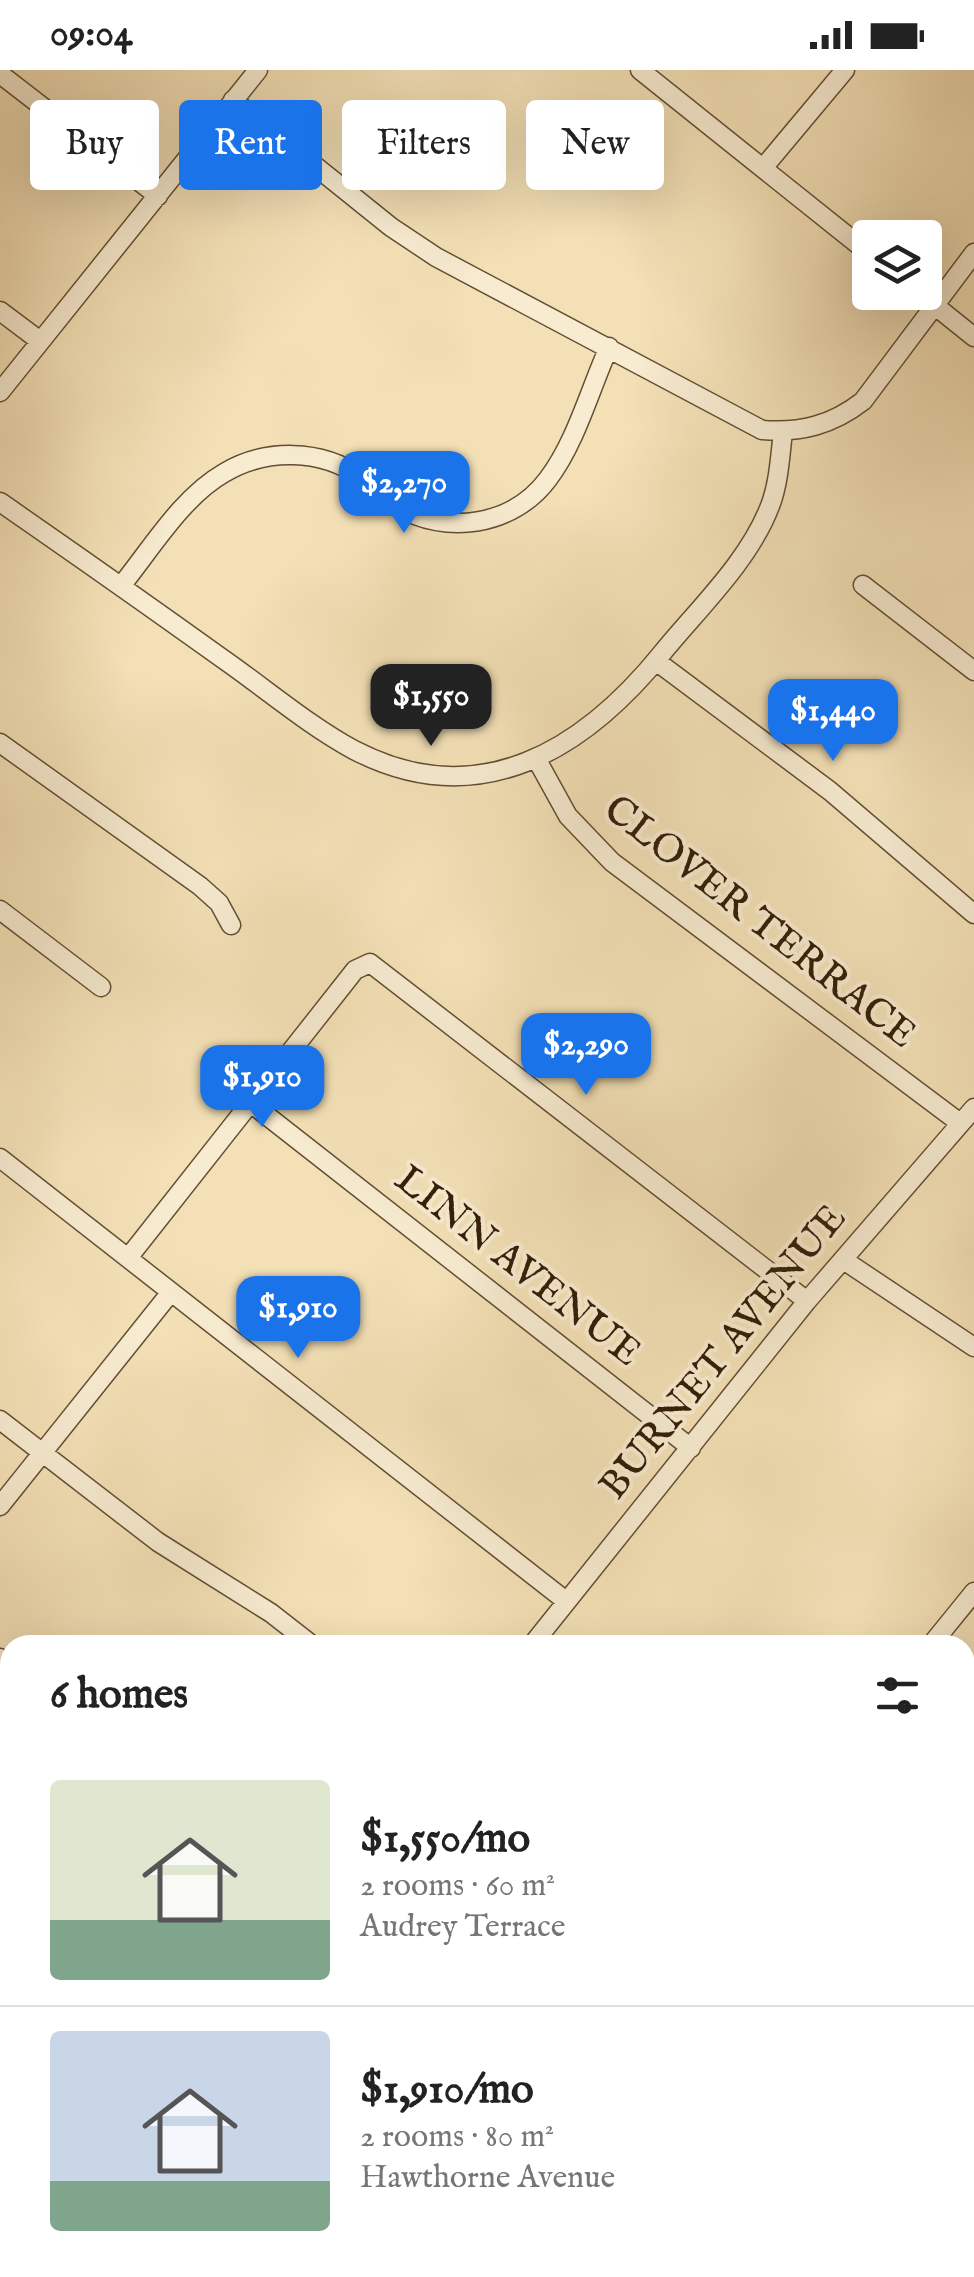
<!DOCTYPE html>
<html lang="en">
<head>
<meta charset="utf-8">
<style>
	:root { --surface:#fff; --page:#f6f6f6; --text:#222; --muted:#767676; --line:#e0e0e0; --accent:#1a73e8 }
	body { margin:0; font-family:"IM FELL English",serif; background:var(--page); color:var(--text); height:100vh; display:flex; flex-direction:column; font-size:38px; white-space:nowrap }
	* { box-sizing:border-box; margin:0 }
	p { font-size:32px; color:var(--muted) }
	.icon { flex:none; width:55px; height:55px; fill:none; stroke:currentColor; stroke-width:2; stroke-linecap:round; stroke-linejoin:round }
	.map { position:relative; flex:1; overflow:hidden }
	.drawer { position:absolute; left:0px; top:1565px; width:975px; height:642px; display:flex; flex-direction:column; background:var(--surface); border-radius:30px 30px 0 0; box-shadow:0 10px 40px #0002 }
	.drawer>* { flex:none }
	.hud { position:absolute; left:30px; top:30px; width:915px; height:90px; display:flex; gap:20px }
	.buttons { position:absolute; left:852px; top:150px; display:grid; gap:20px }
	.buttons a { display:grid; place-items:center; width:90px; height:90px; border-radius:10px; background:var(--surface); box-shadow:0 10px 40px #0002; font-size:50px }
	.price { position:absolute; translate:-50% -85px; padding:0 22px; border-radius:20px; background:var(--accent); color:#fff; font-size:32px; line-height:65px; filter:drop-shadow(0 2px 5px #0008) }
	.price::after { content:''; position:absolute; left:50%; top:60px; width:30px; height:22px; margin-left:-15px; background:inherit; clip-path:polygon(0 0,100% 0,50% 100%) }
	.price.current { background:#222; color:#fff }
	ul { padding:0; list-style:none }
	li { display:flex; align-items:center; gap:30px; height:250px; padding:0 50px }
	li+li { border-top:2px solid var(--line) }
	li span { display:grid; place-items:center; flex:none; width:280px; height:200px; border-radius:10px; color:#555 }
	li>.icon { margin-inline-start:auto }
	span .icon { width:120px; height:120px; fill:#fffc; stroke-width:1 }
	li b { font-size:42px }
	h2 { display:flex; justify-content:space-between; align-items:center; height:120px; padding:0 50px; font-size:42px }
	.tag { padding:0 35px; border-radius:10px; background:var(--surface); box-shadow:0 10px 40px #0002; font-size:35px; line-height:90px }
	.tag.current { background:var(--accent); color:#fff }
	.status { display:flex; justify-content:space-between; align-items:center; height:70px; padding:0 50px; background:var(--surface); direction:ltr }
	.status svg { height:28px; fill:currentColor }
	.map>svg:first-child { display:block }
</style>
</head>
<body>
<div class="status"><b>09:04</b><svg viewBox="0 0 49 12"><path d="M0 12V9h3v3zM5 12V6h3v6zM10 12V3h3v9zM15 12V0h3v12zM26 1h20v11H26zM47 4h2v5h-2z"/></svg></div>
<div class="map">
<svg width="974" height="2207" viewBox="0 0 974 2207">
	<defs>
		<pattern id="grass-tufts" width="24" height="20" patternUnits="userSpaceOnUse" patternTransform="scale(2.5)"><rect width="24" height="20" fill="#b9c28f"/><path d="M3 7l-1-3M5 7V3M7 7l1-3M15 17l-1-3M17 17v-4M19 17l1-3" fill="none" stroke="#a0a67a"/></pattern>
		<pattern id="building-cross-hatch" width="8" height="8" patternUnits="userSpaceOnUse" patternTransform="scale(2.5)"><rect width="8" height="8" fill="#e19e76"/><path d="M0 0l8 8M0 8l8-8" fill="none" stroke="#b7805f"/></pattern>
	</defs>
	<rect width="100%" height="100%" fill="#f3e0b6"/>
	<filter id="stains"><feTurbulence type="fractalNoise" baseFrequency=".002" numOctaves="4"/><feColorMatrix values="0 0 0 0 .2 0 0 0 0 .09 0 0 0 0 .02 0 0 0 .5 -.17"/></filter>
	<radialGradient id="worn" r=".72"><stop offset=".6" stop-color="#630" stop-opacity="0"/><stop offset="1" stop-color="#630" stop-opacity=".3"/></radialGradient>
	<path fill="url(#grass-tufts)" stroke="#76704a" stroke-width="2.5" d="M974,1877v330h-534l7,-9h518v-310z"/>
	<path fill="#b9c28f" stroke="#76704a" stroke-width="2.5" d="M974,1975v183l-9,5v-183z
		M562,2198h191l-18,9h-155z
		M860,2199l46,8h-80z"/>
	<path fill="url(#building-cross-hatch)" stroke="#341e06" stroke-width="2.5" d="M0,1832l10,8v28l-10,-8z
		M0,1973l10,5v24l-10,-5z
		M2,2125l8,4v69h64l-5,9h-69z
		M184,2198h32l4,2 -4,7h-37z
		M380,2198h25l8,3 -3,6h-9z"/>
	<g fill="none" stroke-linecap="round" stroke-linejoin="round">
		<path stroke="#cdb993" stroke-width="18" stroke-dasharray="18 9" stroke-linecap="butt" d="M0,2141l10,5"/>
		<defs>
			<path id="minor" d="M640,0l230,184
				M0,4l158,122
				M233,30l158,127 45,30 326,173c39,3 70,-5 101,-29l111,-148
				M763,98l82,-98
				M918,222l56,45
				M0,241l40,30
				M0,322l258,-322
				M0,432c75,52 149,104 223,157 43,30 85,66 131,91 125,65 230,0 309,-98 36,-44 86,-91 107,-146 9,-23 10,-50 13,-74
				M863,515l111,86
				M121,516c30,-37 61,-89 103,-113 42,-25 97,-24 137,4 13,9 23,21 36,29 49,30 116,20 151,-27 28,-37 42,-90 61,-132
				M656,591l174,130 144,123
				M0,673l200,143 19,17 12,22
				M537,690l31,56 44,46 348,261
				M0,840l101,77
				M252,1034l439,344
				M0,1088l566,443
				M128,1188l227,-288 15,-7 437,338
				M845,1191l129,86
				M0,1350l158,122 113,71 41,32
				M0,1436l171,-214
				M532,1575l275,-344 167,-193
				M931,1575l43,-53
				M0,1588l10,8
				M965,1723l9,7
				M0,1738l10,-12
				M965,1851l9,-12
				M0,1909l5,-6
				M0,2053l10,-1
				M0,2091l10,-11
				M297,2198l20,9
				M103,2207l5,-9
				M158,2207l5,-9"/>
		</defs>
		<use href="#minor" stroke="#644e32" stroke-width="21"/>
		<path stroke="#341e06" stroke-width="2.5" stroke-dasharray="2.5 5" stroke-linecap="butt" d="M0,1770l7,15 -7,16
			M0,1817l10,8
			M0,1949l10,-13"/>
		<use href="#minor" stroke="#f7ebd0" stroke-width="18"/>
	</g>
	<g text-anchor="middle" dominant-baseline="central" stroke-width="8" stroke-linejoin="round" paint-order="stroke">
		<g font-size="40" fill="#341e06" stroke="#f7ebd0">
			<text transform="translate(759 853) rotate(38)">CLOVER TERRACE</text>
			<text transform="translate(517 1197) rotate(38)">LINN AVENUE</text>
			<text transform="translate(724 1283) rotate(-51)">BURNET AVENUE</text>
		</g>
	</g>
	<rect width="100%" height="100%" filter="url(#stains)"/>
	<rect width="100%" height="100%" fill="url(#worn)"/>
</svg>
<div class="buttons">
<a><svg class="icon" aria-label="layers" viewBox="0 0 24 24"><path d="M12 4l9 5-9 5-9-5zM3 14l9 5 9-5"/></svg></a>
</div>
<b class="price" style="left:404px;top:466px">$2,270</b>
<b class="price current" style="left:431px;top:679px">$1,550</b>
<b class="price" style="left:833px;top:694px">$1,440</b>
<b class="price" style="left:586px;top:1028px">$2,290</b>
<b class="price" style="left:262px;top:1060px">$1,910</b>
<b class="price" style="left:298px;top:1291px">$1,910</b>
<div class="hud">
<a class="tag">Buy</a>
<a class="tag current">Rent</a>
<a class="tag">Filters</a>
<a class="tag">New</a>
</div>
<section class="drawer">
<h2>6 homes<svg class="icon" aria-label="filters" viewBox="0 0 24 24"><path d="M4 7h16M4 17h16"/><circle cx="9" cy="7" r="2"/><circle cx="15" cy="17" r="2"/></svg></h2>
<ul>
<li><span style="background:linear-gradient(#dfe7d0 70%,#7fa58c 0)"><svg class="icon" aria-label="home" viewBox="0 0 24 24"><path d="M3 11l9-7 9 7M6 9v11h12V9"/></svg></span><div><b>$1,550/mo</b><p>2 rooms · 60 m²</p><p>Audrey Terrace</p></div></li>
<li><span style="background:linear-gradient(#c9d6e8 75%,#7fa58c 0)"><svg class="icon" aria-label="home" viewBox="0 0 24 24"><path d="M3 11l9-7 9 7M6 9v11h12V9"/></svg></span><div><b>$1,910/mo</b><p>2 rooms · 80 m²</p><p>Hawthorne Avenue</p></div></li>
</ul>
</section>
</div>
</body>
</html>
